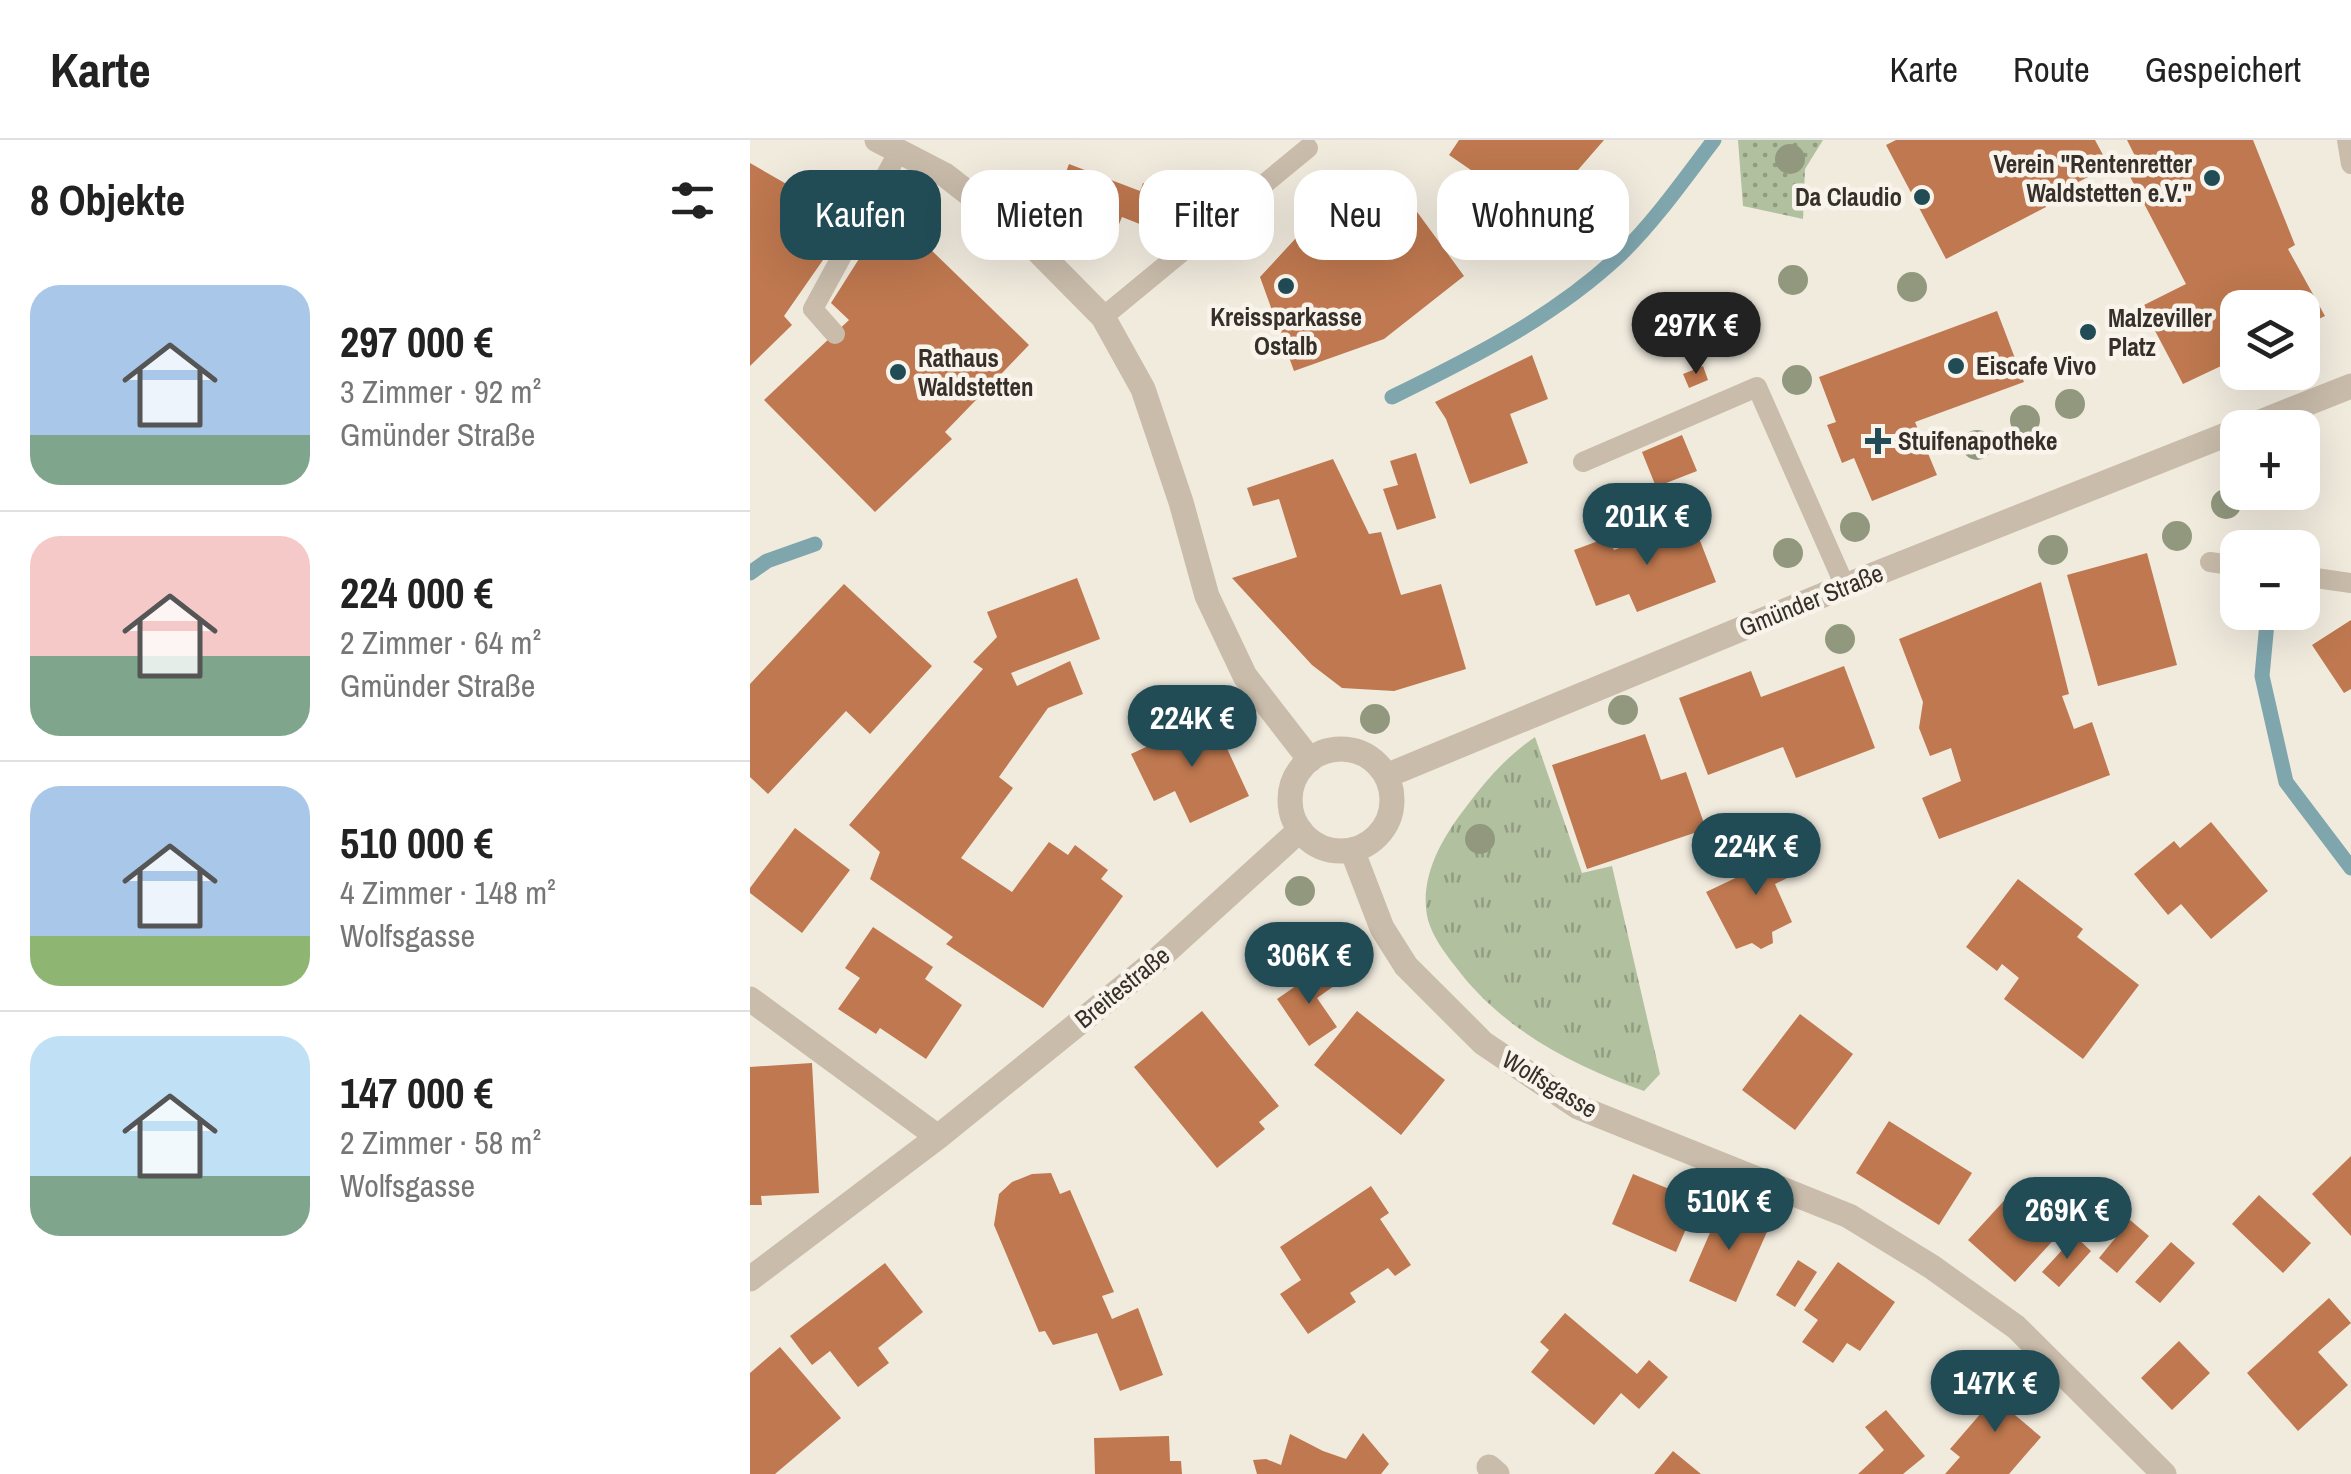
<!DOCTYPE html>
<html lang="de">
<head>
<meta charset="utf-8">
<style>
	:root { --surface:#fff; --page:#f6f6f6; --text:#222; --muted:#767676; --line:#e0e0e0; --accent:#214c56 }
	body { margin:0; font-family:"Archivo Narrow",sans-serif; background:var(--page); color:var(--text); height:100vh; display:flex; flex-direction:column; font-size:38px; white-space:nowrap }
	* { box-sizing:border-box; margin:0 }
	p { font-size:32px; color:var(--muted) }
	.icon { flex:none; width:55px; height:55px; fill:none; stroke:currentColor; stroke-width:2; stroke-linecap:round; stroke-linejoin:round }
	.map { position:relative; flex:1; overflow:hidden }
	.drawer { display:flex; flex-direction:column; background:var(--surface); width:750px }
	.drawer>* { flex:none }
	.guide { position:absolute; left:30px; top:30px; width:950px; height:90px; display:flex; gap:20px }
	.fabs { position:absolute; left:1470px; top:150px; display:grid; gap:20px }
	.fabs a { display:grid; place-items:center; width:100px; height:100px; border-radius:20px; background:var(--surface); box-shadow:0 10px 40px #0002; font-size:50px }
	.price { position:absolute; translate:-50% -85px; padding:0 22px; border-radius:35px; background:var(--accent); color:#fff; font-size:32px; line-height:65px; filter:drop-shadow(0 2px 5px #0008) }
	.price::after { content:''; position:absolute; left:50%; top:60px; width:30px; height:22px; margin-left:-15px; background:inherit; clip-path:polygon(0 0,100% 0,50% 100%) }
	.price.on { background:#222; color:#fff }
	ul { padding:0; list-style:none }
	li { display:flex; align-items:center; gap:30px; height:250px; padding:0 30px }
	li+li { border-top:2px solid var(--line) }
	li span { display:grid; place-items:center; flex:none; width:280px; height:200px; border-radius:30px; color:#555 }
	li>.icon { margin-inline-start:auto }
	span .icon { width:120px; height:120px; fill:#fffc; stroke-width:1 }
	li b { font-size:42px }
	h2 { display:flex; justify-content:space-between; align-items:center; height:120px; padding:0 30px; font-size:42px }
	.pill { padding:0 35px; border-radius:30px; background:var(--surface); box-shadow:0 10px 40px #0002; font-size:35px; line-height:90px }
	.pill.on { background:var(--accent); color:#fff }
	header { display:flex; align-items:center; gap:60px; box-sizing:border-box; height:140px; padding:0 50px; background:var(--surface); border-bottom:2px solid var(--line) }
	header strong { font-size:48px }
	nav { display:flex; gap:55px; margin-inline-start:auto; font-size:35px }
	main { display:flex; flex:1; min-height:0 }
	.map>svg:first-child { display:block }
</style>
</head>
<body>
<header>
<strong>Karte</strong>
<nav><a>Karte</a><a>Route</a><a>Gespeichert</a></nav>
</header>
<main>
<section class="drawer">
<h2>8 Objekte<svg class="icon" aria-label="filters" viewBox="0 0 24 24"><path d="M4 7h16M4 17h16"/><circle cx="9" cy="7" r="2"/><circle cx="15" cy="17" r="2"/></svg></h2>
<ul>
<li><span style="background:linear-gradient(#a9c7e8 75%,#7fa58c 0)"><svg class="icon" aria-label="home" viewBox="0 0 24 24"><path d="M3 11l9-7 9 7M6 9v11h12V9"/></svg></span><div><b>297 000 €</b><p>3 Zimmer · 92 m²</p><p>Gmünder Straße</p></div></li>
<li><span style="background:linear-gradient(#f6c9c9 60%,#7fa58c 0)"><svg class="icon" aria-label="home" viewBox="0 0 24 24"><path d="M3 11l9-7 9 7M6 9v11h12V9"/></svg></span><div><b>224 000 €</b><p>2 Zimmer · 64 m²</p><p>Gmünder Straße</p></div></li>
<li><span style="background:linear-gradient(#a9c7e8 75%,#8fb573 0)"><svg class="icon" aria-label="home" viewBox="0 0 24 24"><path d="M3 11l9-7 9 7M6 9v11h12V9"/></svg></span><div><b>510 000 €</b><p>4 Zimmer · 148 m²</p><p>Wolfsgasse</p></div></li>
<li><span style="background:linear-gradient(#bfe0f5 70%,#7fa58c 0)"><svg class="icon" aria-label="home" viewBox="0 0 24 24"><path d="M3 11l9-7 9 7M6 9v11h12V9"/></svg></span><div><b>147 000 €</b><p>2 Zimmer · 58 m²</p><p>Wolfsgasse</p></div></li>
</ul>
</section>
<div class="map">
<svg width="1601" height="1334" viewBox="0 0 1601 1334">
	<defs>
		<pattern id="grass-tufts" width="24" height="20" patternUnits="userSpaceOnUse" patternTransform="scale(2.5)"><rect width="24" height="20" fill="#b1c09f"/><path d="M3 7l-1-3M5 7V3M7 7l1-3M15 17l-1-3M17 17v-4M19 17l1-3" fill="none" stroke="#919c82"/></pattern>
		<pattern id="park-dots" width="8" height="8" patternUnits="userSpaceOnUse" patternTransform="scale(2.5)"><rect width="8" height="8" fill="#b1c09f"/><path d="M2 2h.1M6 6h.1" fill="none" stroke="#919c82" stroke-width="1.8" stroke-linecap="round"/></pattern>
	</defs>
	<rect width="100%" height="100%" fill="#f1ebde"/>
	<path fill="url(#grass-tufts)" d="M785,597l47,136 30,-7 48,208 -16,17c-73,-26 -142,-62 -189,-125 -11,-14 -22,-29 -27,-46 -10,-42 14,-82 38,-113 21,-28 41,-51 69,-70z"/>
	<path fill="url(#park-dots)" d="M988,0h85l-18,29 -2,50 -60,-13z"/>
	<g fill="none" stroke-linecap="round" stroke-linejoin="round">
		<path stroke="#7fa5ad" stroke-width="15" d="M642,257c82,-40 162,-80 229,-143 34,-33 64,-76 93,-114
			M0,433l17,-12 48,-17
			M1518,472l-6,64 24,106 65,86"/>
	</g>
	<path fill="#bf784f" d="M709,0h145l-66,76 -89,-61z
		M1146,0h199l14,26 -67,35 4,6 -100,52 -60,-114z
		M1377,0h126l42,105 -7,4 37,67 -23,11v-19h-64v50l-55,26 -41,-78 44,-22 -60,-115 12,-7z
		M0,23l47,27 16,1 42,23 -71,102 8,9 -42,41z
		M319,24l71,27 3,-8 25,10 -13,37 -33,-13 -5,12 -63,-25z
		M606,33l56,32 52,71 -80,63 -90,32 -34,-94z
		M140,70l139,135 -84,87 7,7 -77,73 -111,-112 85,-80 -18,-17z
		M1247,171l27,71 -109,40 22,53 -65,26 -18,-43 -12,5 -15,-38 9,-3 -17,-45z
		M782,215l16,44 -38,15 18,49 -58,21 -24,-65 -11,-17z
		M953,226l5,14 -19,8 -6,-14z
		M932,295l15,36 -41,16 -14,-35z
		M666,313l20,65 -39,12 -14,-41 15,-4 -8,-24z
		M583,319l36,75 12,-2 20,63 40,-11 25,85 -72,22 -52,-3 -30,-23 -80,-87 65,-21 -18,-58 -26,7 -6,-18z
		M942,380l24,62 -79,30 -8,-18 -33,12 -22,-56 35,-13 5,13z
		M1397,413l30,112 -79,21 -31,-111z
		M327,438l23,61 -89,34 6,13 53,-25 13,33 -35,14 -49,69 14,11 -52,70 51,34 37,-50 19,13 7,-10 33,25 -7,9 22,17 -80,112 -97,-64 7,-7 -83,-58 10,-27 -31,-27 134,-156 -10,-7 24,-25 -10,-25z
		M1291,442l28,112 -7,2 12,33 18,-7 18,53 -171,64 -17,-41 39,-17 -10,-33 -21,8 -11,-28 4,-26 -24,-63z
		M94,444l88,82 -62,68 -24,-23 -78,83 -18,-17v-93z
		M1601,480v69l-7,4 -32,-48z
		M1094,526l31,82 -79,30 -13,-31 -75,28 -29,-77 72,-27 10,26z
		M462,576l37,80 -59,27 -15,-32 -21,10 -23,-47z
		M895,594l16,46 25,-8 20,57 -119,40 -35,-104z
		M1461,682l57,69 -57,48 -30,-35 -13,11 -34,-41 40,-33 6,7z
		M45,688l55,42 -48,63 -52,-40v-5z
		M1033,696l17,36 -25,12 17,38 -20,10 1,11 -12,6 -9,-6 -16,6 -30,-57 59,-28 -7,-15z
		M1268,739l65,50 -6,8 62,48 -56,74 -79,-60 15,-21 -17,-14 -5,7 -31,-24z
		M123,787l60,40 -8,12 37,26 -36,54 -46,-31 -4,6 -38,-25 22,-31 -15,-10z
		M572,828l12,18 -17,12 20,29 -28,19 -32,-47z
		M452,871l77,95 -20,16 6,7 -48,39 -83,-101z
		M607,871l88,69 -44,55 -87,-70z
		M1050,874l53,40 -58,76 -53,-40z
		M62,923l7,130 -58,3 1,9h-12v-138z
		M1139,981l83,52 -33,52 -83,-52z
		M1601,1016v80l-39,-42z
		M301,1033l9,21 10,-4 44,102 -12,4 10,23 26,-11 25,67 -43,16 -23,-58 -44,12 -8,-14 -6,1 -45,-107 5,-31 13,-12 20,-8z
		M883,1034l65,27 -22,51 -64,-28z
		M621,1046l18,27 -9,6 31,46 -16,11 -7,-8 -38,25 6,9 -48,32 -28,-40 21,-14 -21,-33z
		M1262,1052l47,42 -44,48 -47,-42z
		M1509,1055l52,48 -28,30 -51,-49z
		M972,1065l48,20 -34,77 -47,-21z
		M1380,1080l19,16 -32,37 -18,-15z
		M1325,1096l16,15 -32,36 -17,-15z
		M1421,1102l24,21 -35,40 -25,-21z
		M1048,1120l19,12 -22,35 -19,-12z
		M1088,1122l57,40 -35,49 -13,-8 -14,20 -31,-21 16,-22 -14,-10z
		M135,1123l38,49 -45,36 11,15 -31,24 -28,-36 -18,14 -22,-29z
		M1579,1158l22,25 -33,29 30,33 -50,46 -51,-58z
		M815,1173l72,61 12,-14 19,17 -29,32 -18,-16 -27,32 -63,-53 18,-22 -9,-8z
		M1429,1201l31,32 -38,37 -31,-32z
		M30,1207l61,71 -66,56h-25v-101z
		M1247,1232l32,27 -14,16 26,22 -32,37h-64l15,-17 -10,-8 45,-52 -10,-10z
		M1136,1270l39,46 -22,18h-45l26,-24 -19,-23z
		M613,1293l26,31 -8,10h-124l-4,-14 13,-1 15,6 9,-31 33,17 23,8z
		M419,1296l1,25h11l1,13h-87l-1,-36z
		M923,1311l28,23h-47z"/>
	<g fill="none" stroke-linecap="round" stroke-linejoin="round">
		<path stroke="#c9bcab" stroke-width="20" d="M1597,0l4,24
			M353,177l205,-169
			M85,194l-22,-25 86,-158
			M833,322l174,-75 88,199
			M1460,422l28,4
			M1552,436l49,7"/>
		<path stroke="#c9bcab" stroke-width="25" d="M602,710l30,78 24,38 77,77 95,64 271,109 83,51 84,60 148,147
			M0,859l188,138
			M0,1139l188,-142 220,-178 142,-129
			M739,1327l8,7"/>
		<path stroke="#c9bcab" stroke-width="25" d="M127,0l68,35 77,60 81,82 40,72 38,113 26,94 38,80 65,84
			M1495,288l106,-42
			M540 660a51 51 0 1 1 102 0a51 51 0 1 1-102 0Z
			M636,636l459,-190 393,-156"/>
	</g>
	<g fill="#91987e">
		<circle cx="1040" cy="19" r="15"/>
		<circle cx="1043" cy="140" r="15"/>
		<circle cx="1162" cy="147" r="15"/>
		<circle cx="1047" cy="240" r="15"/>
		<circle cx="1320" cy="264" r="15"/>
		<circle cx="1275" cy="280" r="15"/>
		<circle cx="1227" cy="305" r="15"/>
		<circle cx="1476" cy="364" r="15"/>
		<circle cx="1105" cy="387" r="15"/>
		<circle cx="1427" cy="396" r="15"/>
		<circle cx="1303" cy="410" r="15"/>
		<circle cx="1038" cy="413" r="15"/>
		<circle cx="1090" cy="499" r="15"/>
		<circle cx="873" cy="570" r="15"/>
		<circle cx="625" cy="579" r="15"/>
		<circle cx="730" cy="699" r="15"/>
		<circle cx="550" cy="751" r="15"/>
	</g>
	<g fill="#214c56" stroke="#f9f4eb" stroke-width="4">
		<circle cx="1462" cy="38" r="10"/>
		<circle cx="1172" cy="57" r="10"/>
		<circle cx="536" cy="146" r="10"/>
		<circle cx="1338" cy="192" r="10"/>
		<circle cx="1206" cy="226" r="10"/>
		<circle cx="148" cy="232" r="10"/>
		<path d="M1123 286h10v10h10v10h-10v10h-10v-10h-10v-10h10z"/>
	</g>
	<g text-anchor="middle" dominant-baseline="central" stroke-width="9" stroke-linejoin="round" paint-order="stroke">
		<g font-size="25" font-weight="bold" fill="#37302a" stroke="#f9f4eb" text-anchor="start">
			<text x="1442" y="24" text-anchor="end">Verein "Rentenretter<tspan x="1442" dy="29">Waldstetten e.V."</tspan></text>
			<text x="1152" y="57" text-anchor="end">Da Claudio</text>
			<text x="536" y="177" text-anchor="middle">Kreissparkasse<tspan x="536" dy="29">Ostalb</tspan></text>
			<text x="1358" y="178">Malzeviller<tspan x="1358" dy="29">Platz</tspan></text>
			<text x="168" y="218">Rathaus<tspan x="168" dy="29">Waldstetten</tspan></text>
			<text x="1226" y="226">Eiscafe Vivo</text>
			<text x="1148" y="301">Stuifenapotheke</text>
		</g>
		<g font-size="25" fill="#37302a" stroke="#f9f4eb">
			<text transform="translate(1061 460) rotate(-22)">Gmünder Straße</text>
			<text transform="translate(372 847) rotate(-39)">Breitestraße</text>
			<text transform="translate(800 944) rotate(31)">Wolfsgasse</text>
		</g>
	</g>
</svg>
<div class="fabs">
<a><svg class="icon" aria-label="layers" viewBox="0 0 24 24"><path d="M12 4l9 5-9 5-9-5zM3 14l9 5 9-5"/></svg></a>
<a>+</a>
<a>−</a>
</div>
<b class="price on" style="left:946px;top:237px">297K €</b>
<b class="price" style="left:897px;top:428px">201K €</b>
<b class="price" style="left:442px;top:630px">224K €</b>
<b class="price" style="left:1006px;top:758px">224K €</b>
<b class="price" style="left:559px;top:867px">306K €</b>
<b class="price" style="left:979px;top:1113px">510K €</b>
<b class="price" style="left:1317px;top:1122px">269K €</b>
<b class="price" style="left:1245px;top:1295px">147K €</b>
<div class="guide">
<a class="pill on">Kaufen</a>
<a class="pill">Mieten</a>
<a class="pill">Filter</a>
<a class="pill">Neu</a>
<a class="pill">Wohnung</a>
</div>
</div>
</main>
</body>
</html>
